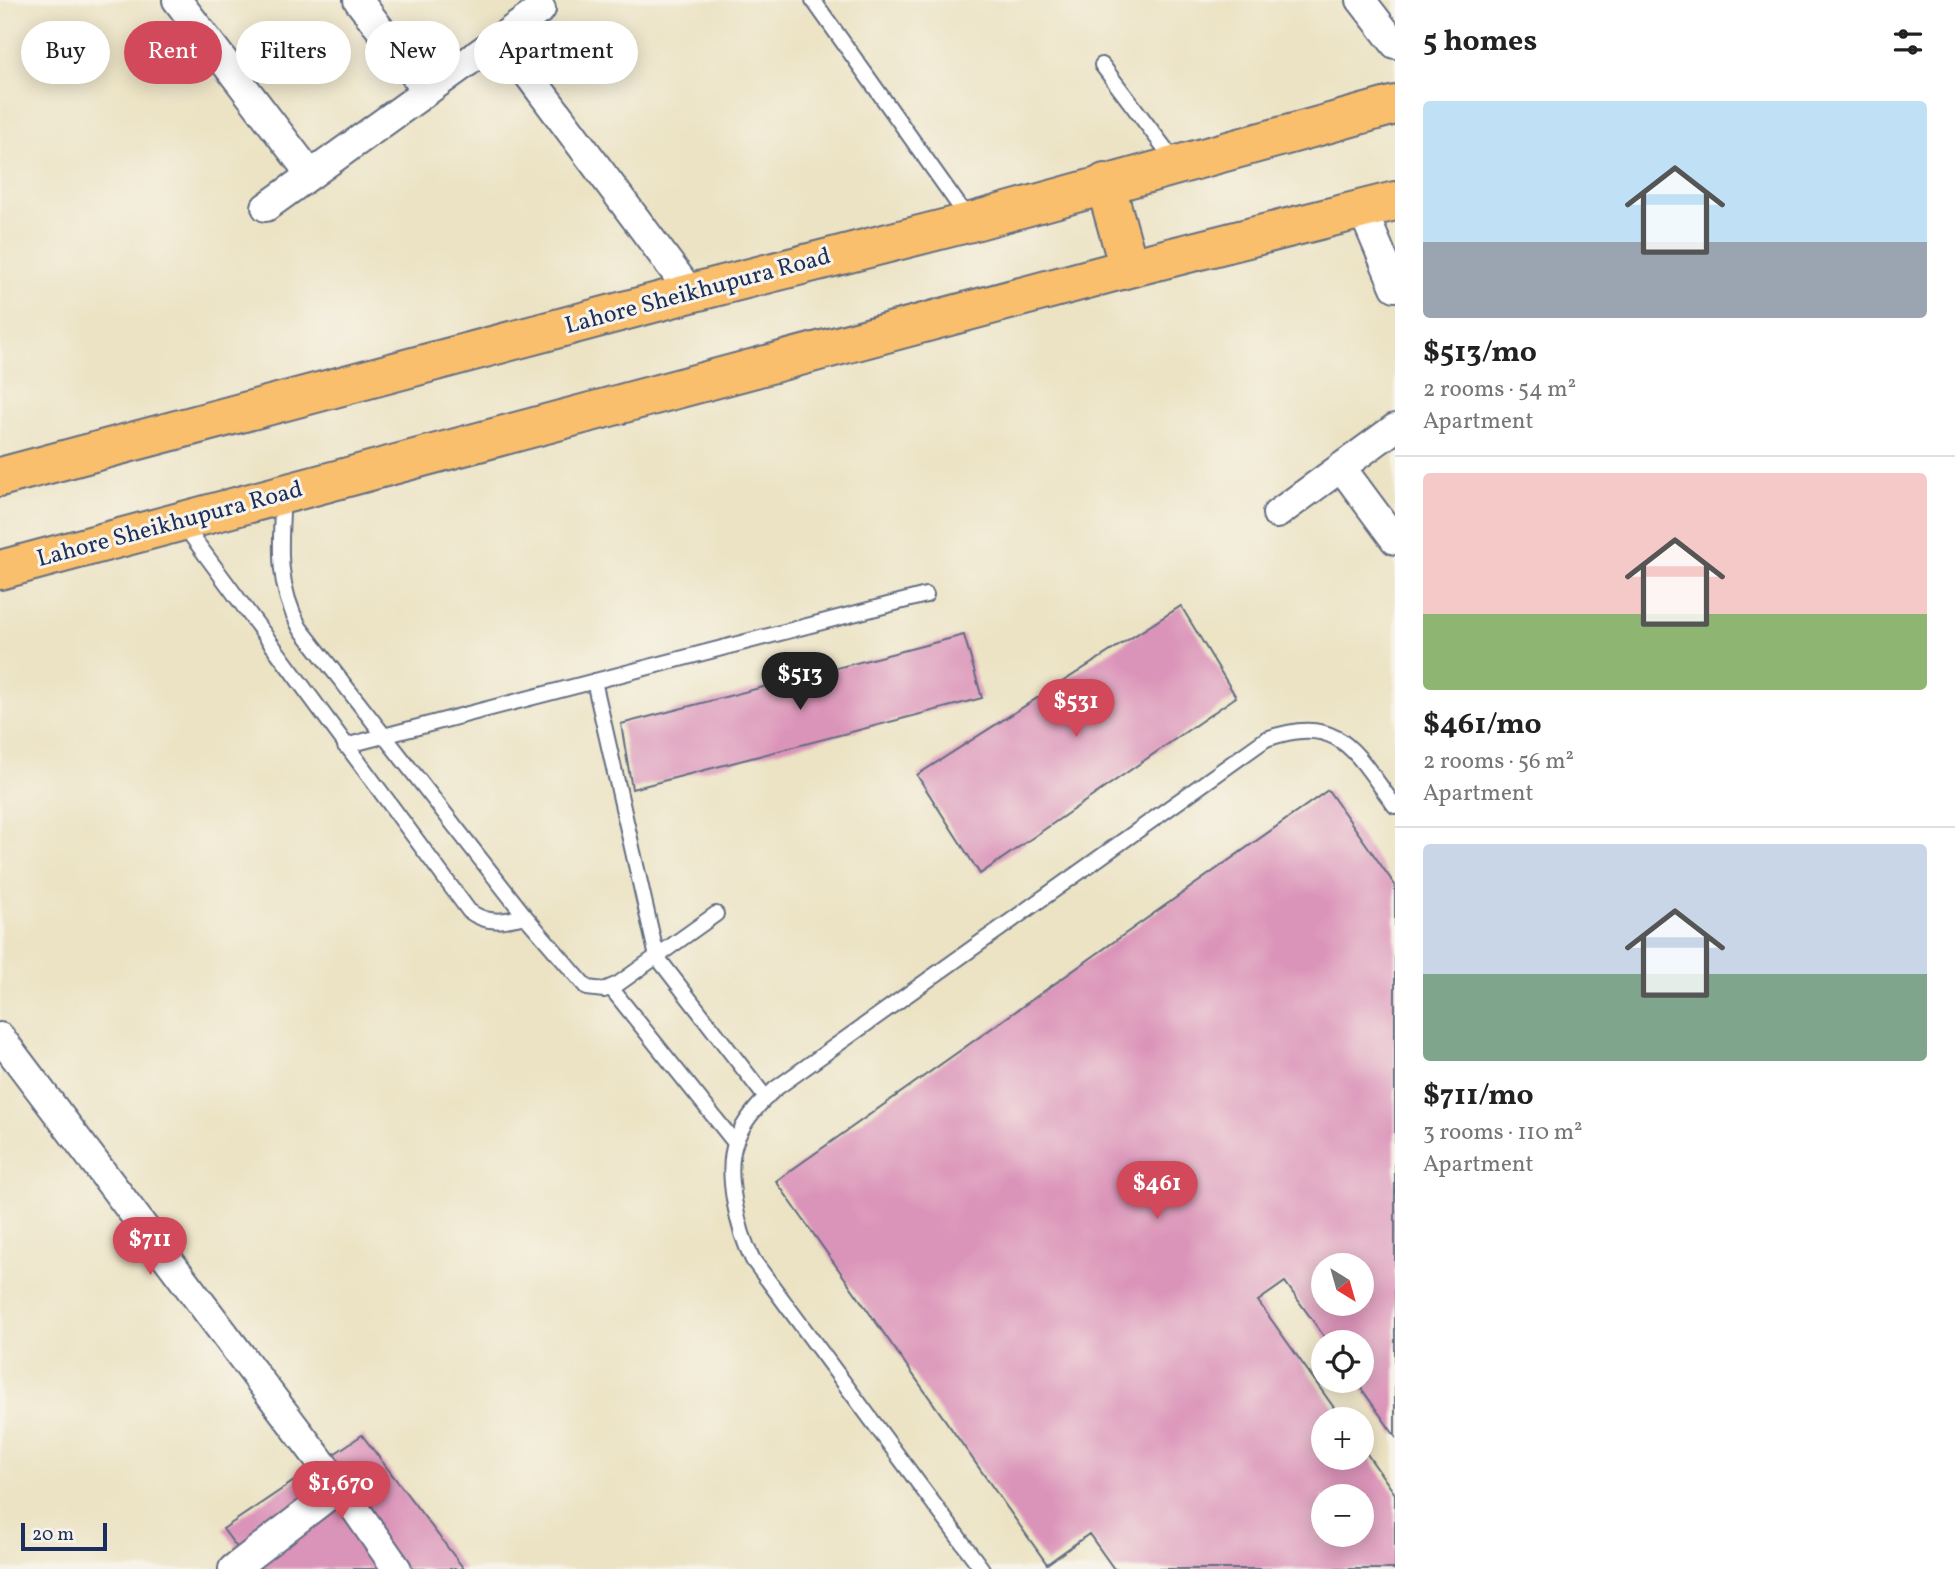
<!DOCTYPE html>
<html lang="en">
<head>
<meta charset="utf-8">
<style>
	:root { --surface:#fff; --page:#f6f6f6; --text:#222; --muted:#767676; --line:#e0e0e0; --accent:#d1495b }
	body { margin:0; font-family:Vollkorn,serif; background:var(--page); color:var(--text); height:100vh; display:flex; flex-direction:column; font-size:26px; white-space:nowrap }
	* { box-sizing:border-box; margin:0 }
	p { font-size:23px; color:var(--muted) }
	.icon { flex:none; width:38px; height:38px; fill:none; stroke:currentColor; stroke-width:2; stroke-linecap:round; stroke-linejoin:round }
	.map { position:relative; flex:1; overflow:hidden }
	.details { display:flex; flex-direction:column; background:var(--surface); width:560px }
	.details>* { flex:none }
	.guide { position:absolute; left:21px; top:21px; width:665px; height:63px; display:flex; gap:14px }
	.needle { width:46px; rotate:143deg }
	.buttons { position:absolute; left:1311px; top:1253px; display:grid; gap:14px }
	.buttons a { display:grid; place-items:center; width:63px; height:63px; border-radius:50%; background:var(--surface); box-shadow:0 4px 18px #0003; font-size:35px }
	.scale { position:absolute; left:21px; bottom:18px; width:86px; box-sizing:border-box; padding-left:7px; border:4px solid #1b2f5e; border-top:0; font-size:19px; line-height:24px; white-space:nowrap; color:#1b2f5e; -webkit-text-stroke:5px #f7f3e8; paint-order:stroke }
	.price { position:absolute; translate:-50% -60px; padding:0 16px; border-radius:24px; background:var(--accent); color:#fff; font-size:23px; line-height:46px; filter:drop-shadow(0 2px 4px #0008) }
	.price::after { content:''; position:absolute; left:50%; top:42px; width:21px; height:16px; margin-left:-10px; background:inherit; clip-path:polygon(0 0,100% 0,50% 100%) }
	.price.active { background:#222; color:#fff }
	ul { padding:0; list-style:none }
	li { display:grid; align-content:center; gap:14px; height:371px; padding:0 28px }
	li+li { border-top:2px solid var(--line) }
	li span { display:grid; place-items:center; height:217px; border-radius:7px; color:#555 }
	li>.icon { margin-inline-start:auto }
	span .icon { width:126px; height:126px; fill:#fffc; stroke-width:1 }
	li b { font-size:30px }
	h2 { display:flex; justify-content:space-between; align-items:center; height:84px; padding:0 28px; font-size:30px }
	.pill { padding:0 24px; border-radius:32px; background:var(--surface); box-shadow:0 4px 18px #0003; font-size:24px; line-height:63px }
	.pill.active { background:var(--accent); color:#fff }
	main { display:flex; flex:1; min-height:0 }
	.map>svg:first-child { display:block }
</style>
</head>
<body>
<main>
<div class="map">
<svg width="1395" height="1569" viewBox="0 0 1395 1569">
	<rect width="100%" height="100%" fill="#f7f3e8"/>
	<filter id="ink" filterUnits="userSpaceOnUse"><feTurbulence type="fractalNoise" baseFrequency=".0143" numOctaves="2"/><feDisplacementMap in="SourceGraphic" scale="14" xChannelSelector="R" yChannelSelector="G"/><feConvolveMatrix kernelMatrix="1 2 1 2 8 2 1 2 1" color-interpolation-filters="sRGB"/></filter>
	<filter id="wash" filterUnits="userSpaceOnUse"><feTurbulence type="fractalNoise" baseFrequency=".00686" numOctaves="4" result="noise"/><feDisplacementMap in="SourceGraphic" scale="28" xChannelSelector="R" yChannelSelector="G"/><feGaussianBlur stdDeviation="1.57" result="paint"/><feColorMatrix in="noise" values="0 0 0 0 0 0 0 0 0 0 0 0 0 0 0 0 0 1.4 0 .05"/><feComposite in="paint" operator="in"/></filter>
	<g filter="url(#wash)">
		<rect width="100%" height="100%" fill="#ece3c4"/>
		<g id="blocks">
			<path fill="#db94b9" fill-rule="evenodd" d="M1181,606l55,91 -256,177 -63,-99z
				M964,635l18,63 -350,91 -11,-65z
				M1328,790l67,95v551l-39,-55h6v-39h-34l-43,-60 -27,19 84,118h-19v39h39v-11l33,47v75h-281l-25,-35 -42,30 -271,-383zM1323,1265h39v39h-39zM1323,1496h39v39h-39z
				M362,1435l102,134h-211l-30,-40z"/>
		</g>
	</g>
	<g filter="url(#ink)">
		<use href="#blocks" fill-opacity="0" stroke="#646e82" stroke-width="2"/>
		<g fill="none" stroke-linecap="round" stroke-linejoin="round">
			<defs>
				<path id="lane" d="M813,0l157,221
					M1102,65l74,98
					M283,496c-3,48 -7,88 17,132l225,288 62,72 17,2 14,-6 98,-70
					M182,523l287,388c19,14 35,10 56,5
					M594,681l63,276 109,141
					M345,746l581,-151
					M611,988l124,155
					M982,1569l-229,-309c-15,-28 -29,-88 -17,-119 8,-21 23,-37 39,-52l491,-350c75,-26 88,13 129,67"/>
				<path id="street" d="M177,0l134,175
					M358,0l69,91
					M1361,0l34,44
					M501,38l190,255
					M266,207l275,-198
					M1362,209l33,78
					M1341,467l54,73
					M1277,514l118,-86
					M0,1037l340,450 57,82
					M233,1569l107,-82"/>
				<path id="highway" d="M1105,183l24,85
					M0,477l691,-184 280,-71 424,-117
					M0,570l1129,-302 266,-67"/>
			</defs>
			<use href="#lane" stroke="#646e82" stroke-width="18"/>
			<use href="#street" stroke="#646e82" stroke-width="32"/>
			<use href="#highway" stroke="#646e82" stroke-width="42"/>
			<use href="#lane" stroke="#fff" stroke-width="14"/>
			<use href="#street" stroke="#fff" stroke-width="28"/>
			<use href="#highway" stroke="#f9bf6d" stroke-width="38"/>
		</g>
	</g>
	<g text-anchor="middle" dominant-baseline="central" stroke-width="6" stroke-linejoin="round" paint-order="stroke">
		<g font-size="24" fill="#1b2f5e" stroke="#f7f3e8">
			<text transform="translate(698 292) rotate(-15)">Lahore Sheikhupura Road</text>
			<text transform="translate(170 525) rotate(-15)">Lahore Sheikhupura Road</text>
		</g>
	</g>
</svg>
<div class="buttons">
<a><svg class="needle" viewBox="-14 -14 28 28"><path d="M0-13l5 13h-10z" fill="#e53935"/><path d="M0 13l5-13h-10z" fill="#767676"/></svg></a>
<a><svg class="icon" aria-label="locate" viewBox="0 0 24 24"><circle cx="12" cy="12" r="6"/><path d="M12 2v4M12 18v4M2 12h4M18 12h4"/></svg></a>
<a>+</a>
<a>−</a>
</div>
<div class="scale">20 m</div>
<b class="price active" style="left:800px;top:712px">$513</b>
<b class="price" style="left:1076px;top:739px">$531</b>
<b class="price" style="left:1157px;top:1221px">$461</b>
<b class="price" style="left:150px;top:1277px">$711</b>
<b class="price" style="left:341px;top:1521px">$1,670</b>
<div class="guide">
<a class="pill">Buy</a>
<a class="pill active">Rent</a>
<a class="pill">Filters</a>
<a class="pill">New</a>
<a class="pill">Apartment</a>
</div>
</div>
<section class="details">
<h2>5 homes<svg class="icon" aria-label="filters" viewBox="0 0 24 24"><path d="M4 7h16M4 17h16"/><circle cx="9" cy="7" r="2"/><circle cx="15" cy="17" r="2"/></svg></h2>
<ul>
<li><span style="background:linear-gradient(#bfe0f5 65%,#9aa5b1 0)"><svg class="icon" aria-label="home" viewBox="0 0 24 24"><path d="M3 11l9-7 9 7M6 9v11h12V9"/></svg></span><div><b>$513/mo</b><p>2 rooms · 54 m²</p><p>Apartment</p></div></li>
<li><span style="background:linear-gradient(#f6c9c9 65%,#8fb573 0)"><svg class="icon" aria-label="home" viewBox="0 0 24 24"><path d="M3 11l9-7 9 7M6 9v11h12V9"/></svg></span><div><b>$461/mo</b><p>2 rooms · 56 m²</p><p>Apartment</p></div></li>
<li><span style="background:linear-gradient(#c9d6e8 60%,#7fa58c 0)"><svg class="icon" aria-label="home" viewBox="0 0 24 24"><path d="M3 11l9-7 9 7M6 9v11h12V9"/></svg></span><div><b>$711/mo</b><p>3 rooms · 110 m²</p><p>Apartment</p></div></li>
</ul>
</section>
</main>
</body>
</html>
